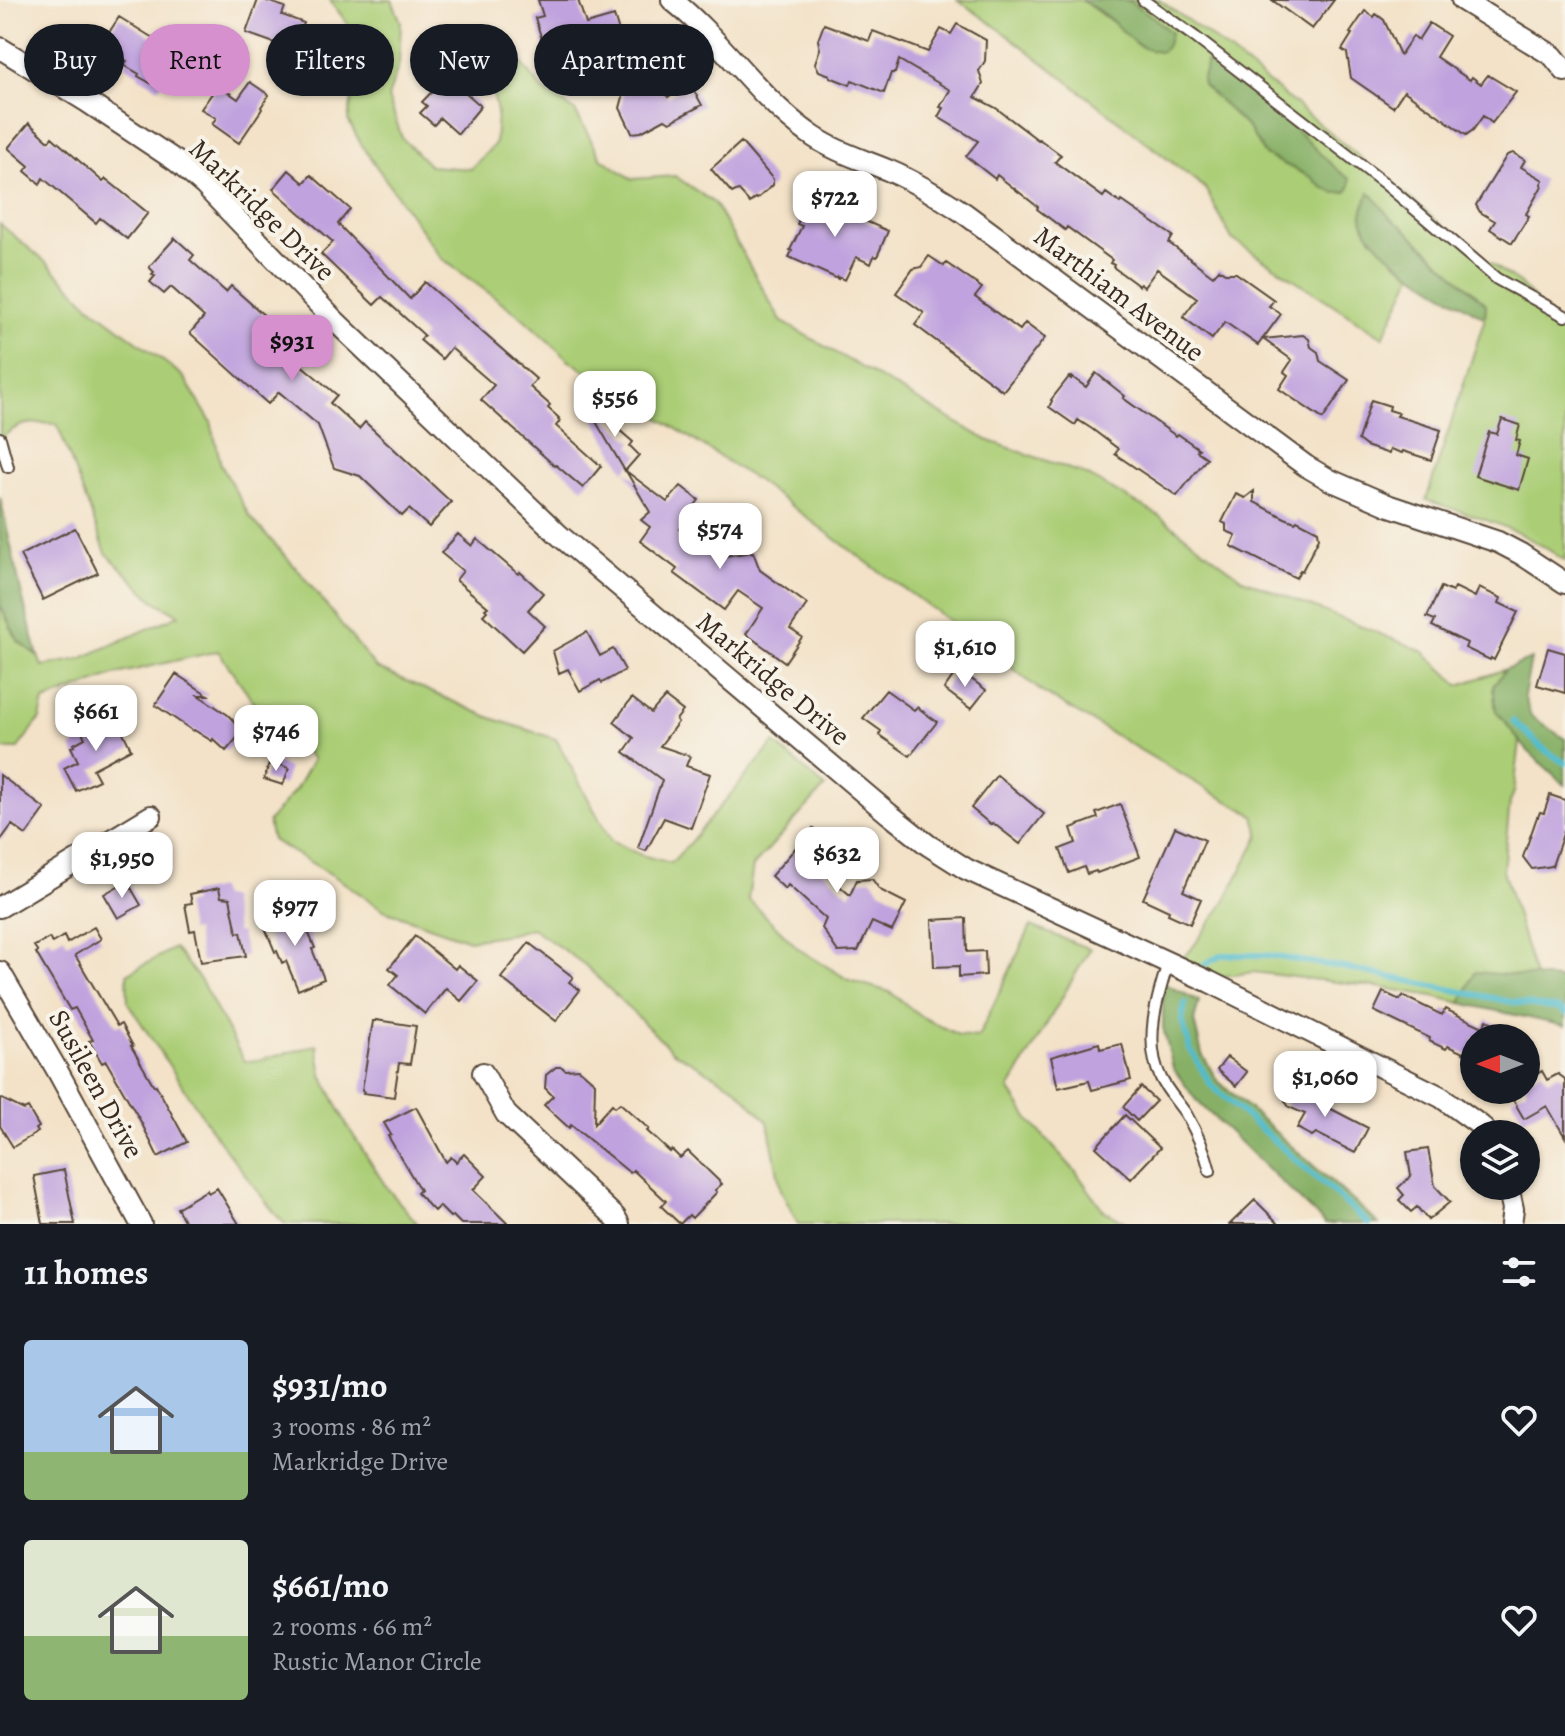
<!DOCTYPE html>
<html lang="en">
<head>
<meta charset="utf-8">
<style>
	:root { --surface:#171b24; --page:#20242c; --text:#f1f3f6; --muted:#9ea1a6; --accent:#d690ce }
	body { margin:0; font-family:Alegreya,serif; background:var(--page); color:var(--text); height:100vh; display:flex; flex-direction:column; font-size:30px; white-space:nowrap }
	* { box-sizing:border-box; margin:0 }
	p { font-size:26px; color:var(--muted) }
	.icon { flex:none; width:44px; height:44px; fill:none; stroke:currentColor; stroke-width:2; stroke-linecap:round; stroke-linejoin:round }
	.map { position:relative; height:1224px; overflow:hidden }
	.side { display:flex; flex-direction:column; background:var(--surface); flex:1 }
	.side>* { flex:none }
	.top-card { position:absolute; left:24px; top:24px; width:800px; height:72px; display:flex; gap:16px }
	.needle { width:52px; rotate:270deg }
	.buttons { position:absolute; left:1460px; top:1024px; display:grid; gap:16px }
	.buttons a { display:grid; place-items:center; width:80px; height:80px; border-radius:50%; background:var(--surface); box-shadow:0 2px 6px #0004; font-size:40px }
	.price { position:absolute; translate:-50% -68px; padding:0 18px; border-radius:16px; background:#fff; color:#222; font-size:26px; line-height:52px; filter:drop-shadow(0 2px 4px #0008) }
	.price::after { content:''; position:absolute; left:50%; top:48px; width:24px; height:18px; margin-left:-12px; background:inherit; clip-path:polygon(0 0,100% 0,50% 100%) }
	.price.active { background:var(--accent); color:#111 }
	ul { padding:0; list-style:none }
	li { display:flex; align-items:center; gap:24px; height:200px; padding:0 24px }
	li span { display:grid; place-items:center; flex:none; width:224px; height:160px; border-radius:8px; color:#555 }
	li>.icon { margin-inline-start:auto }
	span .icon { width:96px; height:96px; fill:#fffc; stroke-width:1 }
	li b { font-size:34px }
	h2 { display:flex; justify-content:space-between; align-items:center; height:96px; padding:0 24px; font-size:34px }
	.pill { padding:0 28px; border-radius:36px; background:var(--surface); box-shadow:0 2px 6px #0004; font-size:28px; line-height:72px }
	.pill.active { background:var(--accent); color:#111 }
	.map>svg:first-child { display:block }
</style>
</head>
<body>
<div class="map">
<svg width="1565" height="1224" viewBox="0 0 1565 1224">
	<rect width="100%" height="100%" fill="#f7f3e8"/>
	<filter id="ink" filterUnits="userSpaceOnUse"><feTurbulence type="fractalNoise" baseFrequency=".0125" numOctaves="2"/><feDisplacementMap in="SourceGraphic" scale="16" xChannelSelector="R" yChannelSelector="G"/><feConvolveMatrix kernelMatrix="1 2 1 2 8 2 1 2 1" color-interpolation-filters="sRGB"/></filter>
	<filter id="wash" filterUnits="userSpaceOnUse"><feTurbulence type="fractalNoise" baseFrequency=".006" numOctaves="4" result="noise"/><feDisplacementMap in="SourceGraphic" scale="32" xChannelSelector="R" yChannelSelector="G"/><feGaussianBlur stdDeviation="1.8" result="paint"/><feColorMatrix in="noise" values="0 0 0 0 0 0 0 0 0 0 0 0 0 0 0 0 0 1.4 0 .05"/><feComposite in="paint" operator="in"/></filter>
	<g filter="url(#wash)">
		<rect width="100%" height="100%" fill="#f3e2c8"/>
		<path fill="#aacd75" stroke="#727c4a" stroke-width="2" fill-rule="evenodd" d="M330,0h62l9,22 -2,42 -11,33 14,41 28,28 41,3 24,-25 2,-32 -12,-56 3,-19 14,1 41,52 32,21 26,47 31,21 43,-3 39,27 67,118 206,119 97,34 74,41 85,64 180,72 36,34 47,-16 -13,17 3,24 24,31 -6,51 -4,10 -7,68 32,107 -60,-4 -14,30 -28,-7 -56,-9 -124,-15 -35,5 -37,-18 9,-8 33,-46 36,-69 -5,-21 -41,-22 -171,-101 -61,-49 -101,-71 -121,-90 -190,-122 -47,-43 -81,-59 -79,-112 -14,-26 9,-48 -5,-42z
			M958,0h123l33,23 25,23 32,-13 -18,-16 -26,-17h32l48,34 99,79 179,147 34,23 46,50v228c-44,-33 -88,-44 -139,-61l59,-182 1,-14 -84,-78 -10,-4 -7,-10 10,50 18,12 -30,63 -151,-98 -27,-51 -196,-152zM1205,72l113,82 18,16 14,9 -28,8 -11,-10 -46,-22 -16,-26 -47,-50z
			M0,224l49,41 41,41 93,70 28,46 10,43 29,52 49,54 77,97 115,50 65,21 55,102 30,14 30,8 16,-17 87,-103 51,44 -72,79 -5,33 52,51 49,30 41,12 32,25 36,18 20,2 53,-111 59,23 -81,140 21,32 46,51 28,39 25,13h-331l-17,-34 -13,-68 -32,-34 -64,-37 -87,-86 -53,-37 -22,6 -41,6 -85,-30 -50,-34 -62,-36 -4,-18 28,-33 17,-30 -59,-57 -36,-51 -101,23 -73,27 -4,18 -23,30h-17v-144l18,36 20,15 4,10 38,-7 99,-44 -26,-15 -47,-47 -49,-129c-26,-2 -36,-3 -57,15z
			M174,948l27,33 43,80 16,-1 57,-15 5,30 26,52 39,61 31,36h-133l-8,-8 -60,-78 -89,-135 -1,-29z"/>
		<path fill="#87b066" stroke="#616d42" stroke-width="2" d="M1081,0h46l26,17 18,16 -4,12 -5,7c-23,0 -33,-16 -49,-30 -9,-9 -21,-15 -32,-22z
			M1206,62l12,6c26,21 55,41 80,64 18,16 32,34 52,47v9l-4,4 -12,1 -12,-6 -11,-10 -46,-22 -16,-26 -46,-44 -1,-6 3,-7z
			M1369,192c13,11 17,27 33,34l84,78 -1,14c-28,-17 -123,-68 -123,-102 0,-7 5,-17 7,-24z
			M0,497l22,99 16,60 -20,-15 -18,-36z
			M1531,659l-7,37 7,20 34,23v46l-38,-35 -31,-39 -3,-25 13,-17z
			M1475,972l82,7 8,3v44l-104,-23z
			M1163,983l36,18 -5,20 8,33 15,26 162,144h-54l-129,-124 -23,-32 -10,-41z"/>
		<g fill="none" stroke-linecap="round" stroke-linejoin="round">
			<path stroke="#51bccc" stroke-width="6" d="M1513,721l32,29 20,13
				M1205,964l17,-9h43l81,13 166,34 47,7 6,4
				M1185,1003l-3,17 8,29 21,36 158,139"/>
		</g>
		<g id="blocks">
			<path fill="#c0a3de" d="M258,0h6l21,7 -3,8 22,8 -10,27 -48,-17z
				M538,0h40l8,24 28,-8 7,22 -37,13 -2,-7 -35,11 -12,-37 8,-2z
				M1272,0h62l-22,29z
				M1365,11l9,6 2,-3 8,6 16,35 13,-19 5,4 11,-17 20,13 -13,21 34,23 2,-3 9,7 7,-9 28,17 -24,31 -9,-7 -10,14 -7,5 -62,-44 -11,16 -42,-29 -4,-25 -5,-3 10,-16 -2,-1z
				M119,17l42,26 5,-7 16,9 -5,9 2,1 -20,33 -21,-12 1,-2 -15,-9 3,-4 -26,-16z
				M824,24l45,17 4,-10 55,21 13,-23 10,5 6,-10 29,16 -1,21 -6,10 4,13 -8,13 21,11 42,32 1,-1 22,16 -6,7 48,35 3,-4 14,10 2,-2 51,35 -4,7 44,33 6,-7 6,4h11l38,27 -5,6 12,8 -23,31 -33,-23 -13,17 -29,-22 14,-19 -40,-29 -13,18 -4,-3 -1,2 -26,-19 1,-2 -4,-2 2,-3 -45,-33 -2,3 -28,-21 1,-2 -41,-32 -2,4 -29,-23 12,-15 -40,-24 5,-9 -3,-1 10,-17 -51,-30 -4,13h-4l-7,20 -32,-13 -2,5 -20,-8v-2l-11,-4 -4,-8 5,-14 -2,-9z
				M641,67l8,11 8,-4 11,23 14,-9 2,3 8,-4 10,18 -32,17 -5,-3 -24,13 -9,1 -12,-25 3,-11 -8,-16z
				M447,76l34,30 -23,28 -18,-16 -6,7 -14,-12 7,-7 -5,-4z
				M250,82l19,13 -8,12 1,2 -23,34 -27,-19 4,-6 -15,-9 17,-24 20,14z
				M29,123l20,18 3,-4 51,45 3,-3 42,34 -21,26 -27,-21 -4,5 -53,-45 -3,6 -15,-13 4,-5 -21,-18z
				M741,142l32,37v6l-16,14 -2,-1 -5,5 -12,-13 -6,3 -21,-24z
				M1513,153l12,7 -4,7 22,13 -2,4 1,2 -16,28 3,2 -17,27 -22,-14 5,-8 -15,-9 -4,-7 31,-50z
				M289,170l15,13 7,-8 39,34 -12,15 72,75 15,-17 111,97 -6,8 20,18 -2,3 11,10 -1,1 2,2 -4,5 45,40 -18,22 -27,-23 -1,1 -74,-66 13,-15 -43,-37 -9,11 -22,-19 4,-5 -42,-38 -8,8 -53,-51 12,-12 -60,-53z
				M814,198l6,2 5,-1 28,13 1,4 34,15 -11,26 -3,-1 -3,8 -15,-7 -11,23 -7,-3v2l-49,-22 3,-6 -2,-1 12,-24 -5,-2 11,-24 4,2z
				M175,238l19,17 -4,5 36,32 5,-6 53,47 -9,10 62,52 -7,8 29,26 6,-7 86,80 -22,25 -20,-18 -7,7 -42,-40 -26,-8 -16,-43 -39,-33 -11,12 -78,-71 14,-16 -33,-30 -7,7 -14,-12 5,-6 -3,-2 2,-2 -5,-5z
				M929,256l15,10 2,-3 9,6 27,19 -7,9 45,33 5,-7 20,15 -42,53 -88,-66 9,-12 -28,-20 17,-24 8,-2z
				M1303,335l6,4 2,8 7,5 2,9 29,19 -26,39 -44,-30 9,-14 -4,-3 8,-12 -29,-21z
				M1096,373l29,23 -2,2 53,38 2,-2 21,15 -2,2 10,7 -30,38 -62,-42 3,-4 -1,-2 -25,-19 -14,-9 -3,5 -26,-18 3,-6 -1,-1 18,-23 2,2 1,-2 14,10z
				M1371,400l19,6 -1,4 10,3 -2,3 44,14 -10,30 -28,-9 -1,2 -12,-4 -1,5 -23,-8 -8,-6z
				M588,403l45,39 -3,4 9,9 -14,16 -39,-66z
				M1502,419l18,6 -4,15 4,1 -4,14 12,4 -9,31 -44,-14 14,-44 8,2z
				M626,471l41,31 14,-16 18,14 -7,9 2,2 -14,18 38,28 35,-5 7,18 47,34 -17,25 12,8 -17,25 -39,-28 17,-26 -25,-17 -14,19 -50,-37 3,-4 -37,-28 10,-14 -9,-7 9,-8z
				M1254,491v11l31,16 10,4 2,-2 21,11 1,7 -17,33 -2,-1 -4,8 -65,-32 5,-11 -10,-4v-7l-4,-2 14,-28 9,4z
				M75,528l23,45 -55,27 -23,-45z
				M458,534l14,12 5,-7 41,35 2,-2 23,21 -15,17 17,16 -23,25 -39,-36 4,-4 -2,-2 3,-2 -32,-27 7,-9 -22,-18z
				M1441,587l11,5 3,-5 20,10 4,-9 22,10 -2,5 19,9 -24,48 -3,-2 -1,2 -25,-12 2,-5 -35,-17 3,-6 -8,-3z
				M587,632l13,24 13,-7 12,21 -23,13 -2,-3 -20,11 -12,-22 -9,4 -6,-22z
				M1548,648l17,5v40l-28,-8z
				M958,669l28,21 -15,19 -27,-20z
				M176,674l32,21h-10l30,20 15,16 -17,20 -13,-12 -1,2 -18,-11 -1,1 -38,-26z
				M886,690l28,20 3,-3 20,15 -27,34 -31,-21 2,-4 -18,-13z
				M665,697l18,14 -7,9 2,2 -18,24 30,10 -4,10 24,8 -19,54 -27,-10 -18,33 -8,-3 24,-68 -38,-28 10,-14 -20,-16 18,-24 19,15z
				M113,721l1,3 4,-2 13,27 -38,20 6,11 -23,11 -12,-23 14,-7 -7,-14 4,-1 -1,-2 11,-6 -3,-6 19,-10 2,4z
				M270,761l19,7 -6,17 -19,-6z
				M0,775l45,34 -19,26 -14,-10 -12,16z
				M997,775l47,39 -24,30 -27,-21 -2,2 -20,-17z
				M1550,795l15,5v28l-13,38 -20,3 -9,-12 14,-40h1l2,-5 4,1z
				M1120,804l20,53 -43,16 -1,-2 -9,3 -3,-7 -15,6 -9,-24 16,-6 -5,-15 27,-10 -2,-5z
				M1175,827l30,13 -22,51 18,8 -11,25 -22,-10 1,-3 -26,-12z
				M813,828l23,20 -17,20 31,27 7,-15 15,-1 8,11 26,13 -14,28 -20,-9 -14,29 -20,1 -16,-24 4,-9 -38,-34 -3,4 -14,-13z
				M127,881l14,24 -23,13 -14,-24z
				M219,888l2,9 9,1 7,35 4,-1 5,24 -45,6 -6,-32 -5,1 -5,-27 7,-1 -2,-9z
				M298,908l17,40 -3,1 12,30 -26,11 -12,-29 -4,2 -5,-12 -2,1 -12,-29z
				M966,918l1,34 18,-1 1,24 -27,2v-11l-25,1 -2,-47z
				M94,927l7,12 -26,16 42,71 4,-2 12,22h-2l23,40 2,-1 31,57 -29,15 -17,-35 -35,-61 -4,2 -13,-22 4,-1 -18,-32 -5,2 -34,-57 2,-1 -4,-6 15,-8 3,5 12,-7 3,7z
				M415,936l40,33 3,-4 20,16 -17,20 -15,-13 -21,26 -35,-29 8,-10 -9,-7z
				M529,943l44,34 -4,5 11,8 -24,31 -55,-43z
				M1383,992l17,8 3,-4 39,19 3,-6 38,18 4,-7 38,18h-51v20l-26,-12 -2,3 -17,-8 1,-3 -56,-27z
				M376,1020l40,6 -6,38 -11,-1 -5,34 -31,-4 1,-2 -2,-1 11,-69h3z
				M1099,1043l1,6 22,-5 9,36 -39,10 -3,-9 -31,7 -7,-31z
				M1227,1057l20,15 -11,14 -19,-16z
				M556,1067h6l3,3 14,-1 16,14 -1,41 18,-20 3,3 5,-4 29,26 -2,2 23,21 2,-2 8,8 8,-7 34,33 -7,6 2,2 -25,26 -3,-3 -9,9 -19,-18 5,-5 -33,-31 -3,3 -59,-48 -2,3 -25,-23 9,-9 -8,-8 1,-13z
				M1542,1071l5,9 11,-6 7,5v58l-18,-31 -23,13 -12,-21 14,-8v-9z
				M1296,1081l20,11 -4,7 56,29 -13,25 -39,-20 -4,3 -15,-8 8,-14 -16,-7 -4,-6z
				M1141,1087l15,14 -19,20 -14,-14z
				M0,1098l24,12 4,-2 11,19 -3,2 2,3 -25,15 -13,-21z
				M416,1107l30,55 5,-5 5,5 8,-8 22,22 -13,14 35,34h-47l-8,-8 -3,1 -11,-11 -5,5 -17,-18 3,-3 -32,-54 3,-1 -7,-12z
				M1125,1115l35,33 -29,31 -35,-32z
				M1428,1149l7,37 15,16 -22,18 -11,-13 -6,5 -12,-12 5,-5 -6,-7 13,-12 -4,-24z
				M64,1170l11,54h-32l-9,-48z
				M217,1188l22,36h-53l-9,-16 30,-18 1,3z
				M1255,1200l24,24h-49z"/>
		</g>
	</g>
	<g filter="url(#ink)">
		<use href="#blocks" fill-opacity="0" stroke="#574638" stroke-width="2"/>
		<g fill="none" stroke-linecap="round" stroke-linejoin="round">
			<defs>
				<path id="lane" d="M1143,0l52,37 189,146 113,96 68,37
					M0,438l8,29
					M1168,963c-11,35 -25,80 -7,115 6,13 17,24 25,36 11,19 19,36 24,57"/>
				<path id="street" d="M672,0c49,39 84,95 135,132 25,19 54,27 83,39 26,11 50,26 74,42l342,253 24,14 60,26 108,36 23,12 44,29
					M1462,0l91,56 12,15
					M0,48l86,53 90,60 29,25 128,133 226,216 330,279 39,31 38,24 244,113 231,115 40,29 6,8
					M0,907l151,-91
					M0,972l57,98 84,154
					M483,1073l23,41 109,103 4,7
					M1508,1186l5,23 -2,15"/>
			</defs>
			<use href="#lane" stroke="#574638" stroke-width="14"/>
			<use href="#street" stroke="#574638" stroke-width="24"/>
			<use href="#lane" stroke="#fff" stroke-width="10"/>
			<use href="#street" stroke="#fff" stroke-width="20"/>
		</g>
	</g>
	<g text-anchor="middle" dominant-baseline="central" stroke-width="8" stroke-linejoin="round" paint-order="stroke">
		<g font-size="28" fill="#3b2a1e" stroke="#f7f3e8">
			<text transform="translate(262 210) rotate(44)">Markridge Drive</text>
			<text transform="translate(1119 294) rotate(37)">Marthiam Avenue</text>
			<text transform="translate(773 679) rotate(40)">Markridge Drive</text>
			<text transform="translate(96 1084) rotate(61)">Susileen Drive</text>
		</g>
	</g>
</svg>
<div class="buttons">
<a><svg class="needle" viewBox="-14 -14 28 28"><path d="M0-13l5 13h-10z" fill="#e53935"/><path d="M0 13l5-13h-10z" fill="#9ea1a6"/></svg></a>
<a><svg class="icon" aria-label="layers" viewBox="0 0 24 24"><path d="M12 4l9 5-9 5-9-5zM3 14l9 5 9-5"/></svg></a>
</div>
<b class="price" style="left:835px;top:239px">$722</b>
<b class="price active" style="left:292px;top:383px">$931</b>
<b class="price" style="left:615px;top:439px">$556</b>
<b class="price" style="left:720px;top:571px">$574</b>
<b class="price" style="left:965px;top:689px">$1,610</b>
<b class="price" style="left:96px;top:753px">$661</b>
<b class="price" style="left:276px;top:773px">$746</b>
<b class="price" style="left:837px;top:895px">$632</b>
<b class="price" style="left:122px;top:900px">$1,950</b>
<b class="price" style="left:295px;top:948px">$977</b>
<b class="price" style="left:1325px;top:1119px">$1,060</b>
<div class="top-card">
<a class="pill">Buy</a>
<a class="pill active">Rent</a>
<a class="pill">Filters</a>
<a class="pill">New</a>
<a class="pill">Apartment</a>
</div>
</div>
<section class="side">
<h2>11 homes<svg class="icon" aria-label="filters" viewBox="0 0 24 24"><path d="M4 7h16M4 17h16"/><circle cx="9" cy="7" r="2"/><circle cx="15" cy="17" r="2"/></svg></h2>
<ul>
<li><span style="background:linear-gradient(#a9c7e8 70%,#8fb573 0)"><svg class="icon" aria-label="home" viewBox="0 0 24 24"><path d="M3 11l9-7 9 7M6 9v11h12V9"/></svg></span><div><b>$931/mo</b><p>3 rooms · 86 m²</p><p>Markridge Drive</p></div><svg class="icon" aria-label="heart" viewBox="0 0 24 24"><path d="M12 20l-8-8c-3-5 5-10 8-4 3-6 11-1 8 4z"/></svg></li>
<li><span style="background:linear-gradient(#dfe7d0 60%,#8fb573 0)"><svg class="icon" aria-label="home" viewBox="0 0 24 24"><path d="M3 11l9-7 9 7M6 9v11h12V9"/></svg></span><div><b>$661/mo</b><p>2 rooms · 66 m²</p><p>Rustic Manor Circle</p></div><svg class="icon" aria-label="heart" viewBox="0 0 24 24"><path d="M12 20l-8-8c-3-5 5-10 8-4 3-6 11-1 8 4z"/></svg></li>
</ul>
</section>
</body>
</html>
